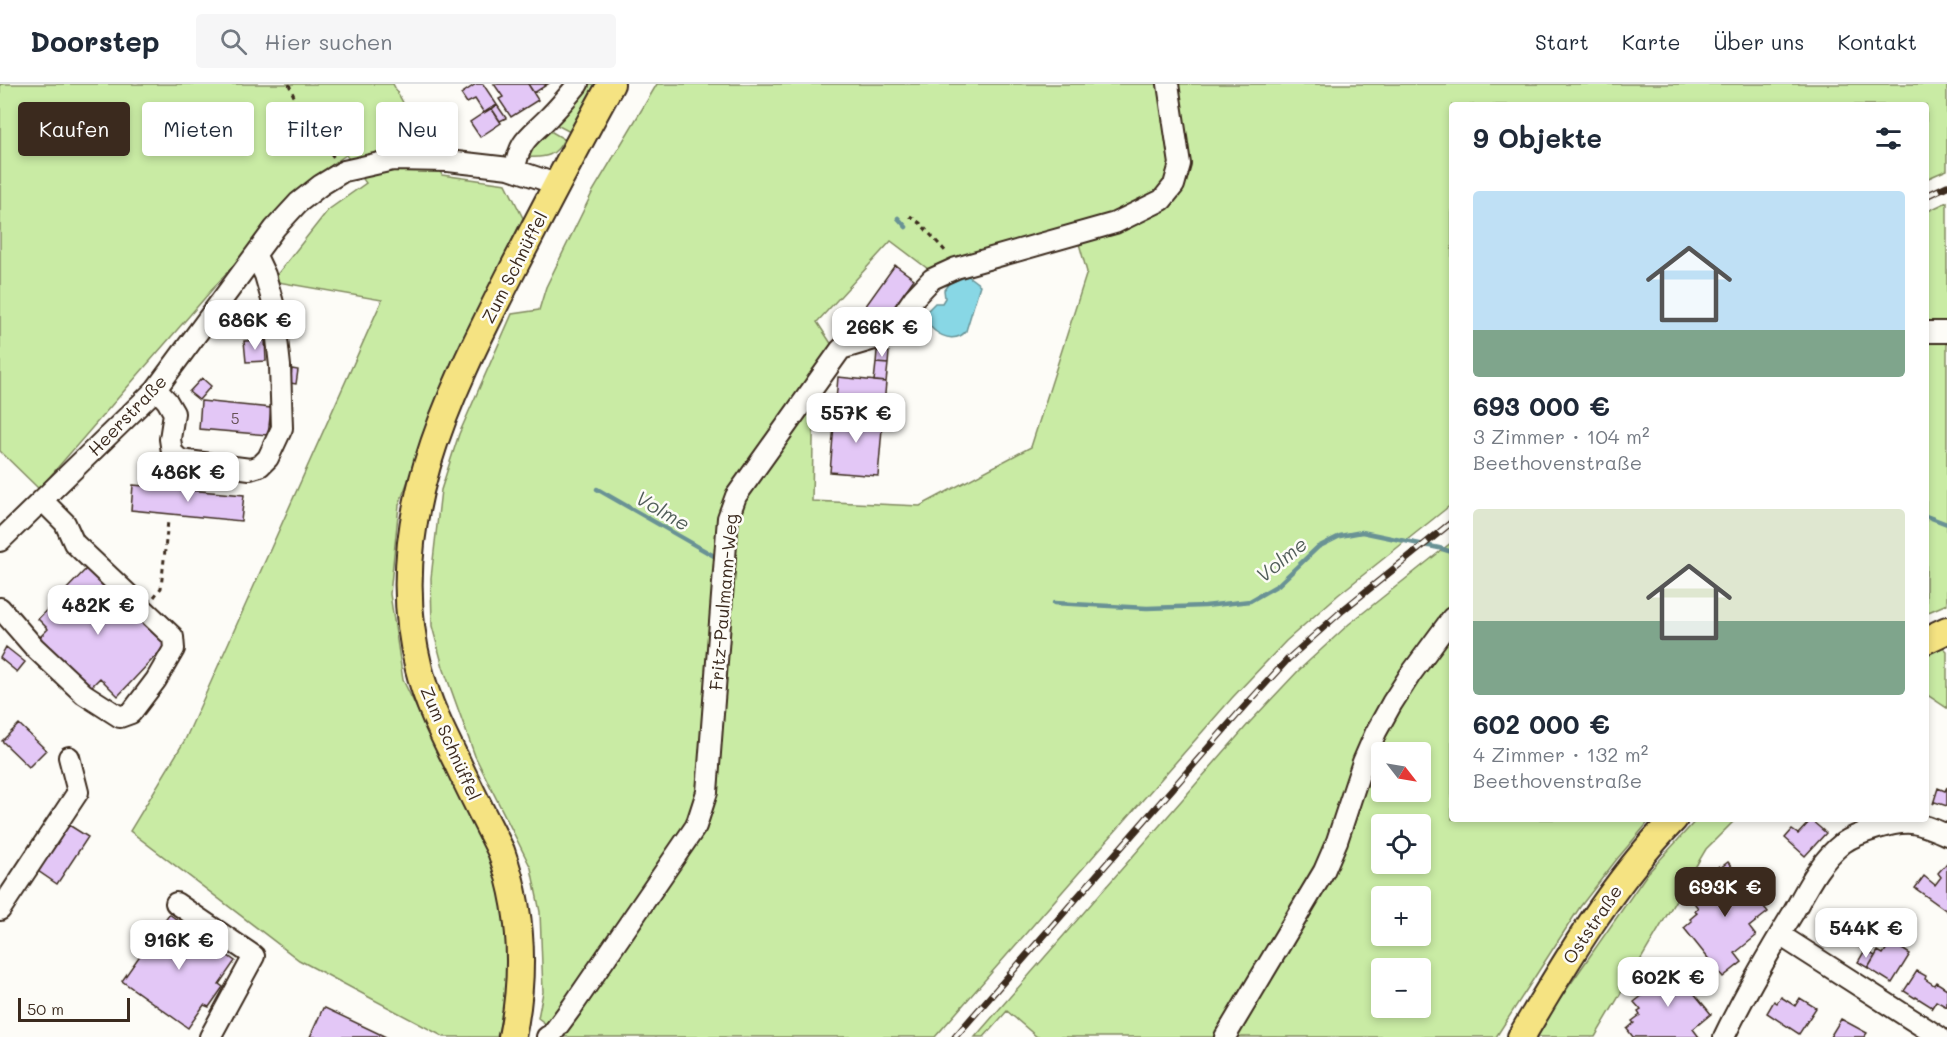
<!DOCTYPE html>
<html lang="de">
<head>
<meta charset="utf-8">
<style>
	:root { --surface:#fff; --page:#f6f6f7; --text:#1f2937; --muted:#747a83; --line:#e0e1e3; --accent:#3b2a1e }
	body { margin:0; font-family:Mali,sans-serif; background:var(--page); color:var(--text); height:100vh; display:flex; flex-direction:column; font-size:22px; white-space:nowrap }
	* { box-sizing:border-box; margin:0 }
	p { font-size:20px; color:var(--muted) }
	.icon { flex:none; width:33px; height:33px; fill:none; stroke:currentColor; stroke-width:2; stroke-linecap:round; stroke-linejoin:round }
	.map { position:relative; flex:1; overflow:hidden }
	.panel { position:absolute; left:1449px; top:18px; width:480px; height:720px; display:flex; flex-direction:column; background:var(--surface); border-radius:6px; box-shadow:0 3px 9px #0003 }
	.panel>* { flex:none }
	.hud { position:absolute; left:18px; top:18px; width:570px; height:54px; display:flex; gap:12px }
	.needle { width:39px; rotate:121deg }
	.controls { position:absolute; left:1371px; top:658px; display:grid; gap:12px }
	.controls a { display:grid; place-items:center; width:60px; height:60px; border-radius:6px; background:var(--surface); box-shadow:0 3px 9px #0003; font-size:30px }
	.scale { position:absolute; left:18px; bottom:15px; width:112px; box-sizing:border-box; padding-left:6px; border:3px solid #3b2a1e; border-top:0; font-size:16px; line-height:21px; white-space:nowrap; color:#3b2a1e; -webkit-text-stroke:4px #fdfcf7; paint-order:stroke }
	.price { position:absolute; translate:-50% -51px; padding:0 14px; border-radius:12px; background:#fff; color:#222; font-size:20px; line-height:39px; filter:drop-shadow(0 2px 3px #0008) }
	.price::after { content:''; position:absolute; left:50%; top:36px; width:18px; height:14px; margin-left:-9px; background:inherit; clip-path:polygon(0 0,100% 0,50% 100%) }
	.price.selected { background:var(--accent); color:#fff }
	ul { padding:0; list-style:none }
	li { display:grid; align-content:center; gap:12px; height:318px; padding:0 24px }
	li span { display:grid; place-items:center; height:186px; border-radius:6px; color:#555 }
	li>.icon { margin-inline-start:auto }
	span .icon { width:108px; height:108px; fill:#fffc; stroke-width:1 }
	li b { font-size:26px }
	h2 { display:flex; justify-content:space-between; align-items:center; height:72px; padding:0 24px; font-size:26px }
	.tag { padding:0 21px; border-radius:6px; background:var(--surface); box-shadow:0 3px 9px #0003; font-size:21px; line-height:54px }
	.tag.selected { background:var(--accent); color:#fff }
	header { display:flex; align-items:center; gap:36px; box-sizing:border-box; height:84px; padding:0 30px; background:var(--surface); border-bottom:2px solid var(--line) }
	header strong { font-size:28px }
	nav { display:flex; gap:33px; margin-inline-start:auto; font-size:21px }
	.search { width:420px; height:54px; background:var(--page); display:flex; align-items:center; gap:15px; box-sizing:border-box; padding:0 21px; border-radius:6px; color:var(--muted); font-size:22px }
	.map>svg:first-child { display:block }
</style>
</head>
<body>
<header>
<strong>Doorstep</strong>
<div class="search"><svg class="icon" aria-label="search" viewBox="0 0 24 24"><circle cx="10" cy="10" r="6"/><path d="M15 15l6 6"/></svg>Hier suchen</div>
<nav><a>Start</a><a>Karte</a><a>Über uns</a><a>Kontakt</a></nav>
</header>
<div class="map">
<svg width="1947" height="953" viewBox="0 0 1947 953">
	<rect width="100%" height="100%" fill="#fdfcf7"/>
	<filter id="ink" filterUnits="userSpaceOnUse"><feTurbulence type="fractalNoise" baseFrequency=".0167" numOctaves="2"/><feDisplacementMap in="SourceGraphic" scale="12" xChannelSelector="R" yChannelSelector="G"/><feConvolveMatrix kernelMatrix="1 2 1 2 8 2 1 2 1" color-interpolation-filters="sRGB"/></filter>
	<g filter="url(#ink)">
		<path fill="#c9eba4" stroke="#828a61" stroke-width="1.5" fill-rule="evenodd" d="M0,0h393l49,91 64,9 17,34 -70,141 -54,146 -9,89 13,86 88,180 20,78 -8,74 -6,25h-53l-145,-77 -169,-129 55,-91 197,-440 -110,-19 56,-71 38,-27 -20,-28 -44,31 -263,303 -39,-38z
			M587,0h14l-29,49 -19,-10z
			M657,0h1290v86l-21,9v-74h-474v399l-114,91 -52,46 -54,57 -297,339h-378c24,-27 44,-59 64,-89 28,-40 63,-81 80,-127 5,-13 7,-27 10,-40l17,-224 5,-27 -15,40 -19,226 -12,34 -17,31 -103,140 -21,23 -8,-6 5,-26 -3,-80 -9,-44 -56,-112 -32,-89 -11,-41 -1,-48 10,-88 18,-56 53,-120 27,-4 7,-23 47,-96zM1078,156l9,32 -56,175 -111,59 -108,-5 2,-119 22,-31 -19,-29 74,-81 49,37z
			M547,45l17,10c-8,17 -18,19 -36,18l1,-7z
			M1947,118v121l-21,1v-112z
			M1947,255v265l-21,9v-273z
			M1452,458v66l-53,71 -85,195 -97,163h-180l-30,-26 -23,26h-9l275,-315 48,-51 51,-47z
			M1452,545v190h199l-34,40 -37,48 -84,130h-263l157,-319zM1382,669h38v39h-38zM1382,741h38v39h-38zM1382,813h38v39h-38zM1382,885h38v39h-38z
			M1940,560l7,7v57l-21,-14v-44z
			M1697,735h39l-30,30 -111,188h-58l21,-35 89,-128z"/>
		<path fill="#88d7e5" stroke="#699295" stroke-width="1.5" d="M968,192l12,9 -14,46c-8,10 -21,8 -31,0 -5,-3 -8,-11 -12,-16l12,-12h7l3,-5 -1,-8 5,-7z"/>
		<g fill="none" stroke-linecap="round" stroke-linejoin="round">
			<path stroke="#699295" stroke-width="4.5" d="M898,134l8,9
				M597,405l117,67
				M1926,432l21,8
				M1054,519l93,5 58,-2 45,-5 28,-16 40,-38 22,-11 22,-4 77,16 13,4"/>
		</g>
		<path fill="#e3c7f6" stroke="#3b2a1e" stroke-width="1.5" d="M476,0h7l14,21 -13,8 -9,-14 -8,4 -6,-9z
			M494,0h34l10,16 -27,17 -12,-18 4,-2z
			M528,0h20l-14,9z
			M497,21l9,13 -6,3 -8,-12z
			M491,24l10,15 -21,14 -10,-15z
			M442,31l10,18 -12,7 -10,-18z
			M895,181l19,14 -29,41 -20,-13z
			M265,256l1,21 -20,1 -2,-21z
			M877,267l12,1 -1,12 -12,-1z
			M876,279l12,1 -2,18 -12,-1z
			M292,285l6,1 -2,14 -6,-1z
			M838,293l48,5 -3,35 -48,-5z
			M202,294l9,8 -12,14 -10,-8z
			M201,317l70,7 -3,27 -69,-6z
			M835,329l48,4 -5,59 -48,-4z
			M133,401l111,10 -3,26 -110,-11z
			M87,484l79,77 -48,51 -18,-18 -12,12 -52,-49 12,-12 -10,-10z
			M6,563l19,15 -8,10 -17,-14z
			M19,640l27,26 -17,17 -27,-26z
			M1947,703v19l-12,-4 -2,2 5,-16 7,3z
			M1811,736l15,13 -21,23 -20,-18 7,-8 6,4z
			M69,741l19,12 -31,47 -19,-13z
			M1728,778l40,50 -19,15 7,9 -21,17 7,9 -19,15 -39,-49 8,-7 -2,-2 7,-6 -2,-3 3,-2 -6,-8 14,-11 -4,-5 8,-6 -5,-5 4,-3 2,3 8,-7 1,2z
			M1947,779v48l-32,-23 9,-12 11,9 6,-8 -3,-4z
			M1831,826l14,8 3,-7 17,9 -13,26 1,-3 -16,-8 -1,2 -15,-7z
			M169,830l66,47 -16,23 4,3 -14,20 -5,-2 -16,23 -66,-47z
			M1891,858l19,12 -18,29 -24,-15 10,-17 5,3z
			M1865,866l10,6 -7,12 -10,-6z
			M1671,881l40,49 -18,15 6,8h-66l-6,-8 7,-6 -2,-2 8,-6 -2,-3 3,-2 -7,-8 14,-11 -3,-4 8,-7 -5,-5 4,-3 2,3 8,-6 1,2z
			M1917,887l9,5 -1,3 9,6 2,-3 11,7v18l-11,-6 -5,8 1,-2 -16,-10 -1,1 -11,-7z
			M1781,913l14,9 5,-8 16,10 -17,26 -32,-21 7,-12 3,2z
			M323,924h2l61,29h-76z
			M1841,935l26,14 -3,4h-34z"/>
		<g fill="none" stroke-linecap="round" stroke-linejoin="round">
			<defs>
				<path id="minor" d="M515,85c5,-31 15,-32 35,-53 10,-10 19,-21 28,-32
					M1926,248h21
					M156,305l11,12 7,12 -4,26 2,13 8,8 70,9 10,-3 8,-8 14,-30 -2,-62 -7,-63 -8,-28 -9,-19
					M0,457l156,-152 119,-161 23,-25 23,-18 23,-14 49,-11 55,1 61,7 47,16
					M0,524l34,39 50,47 36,23 11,-4 25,-33 18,-31 -1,-12 -99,-94 -9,-20 -23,-23
					M176,819l78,53 -44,81
					M0,826l78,-118 -9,-35
					M1780,851l159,102
					M547,953l5,-3 20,-27 124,-181 11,-34 21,-274 8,-22 105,-147 37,-11 16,-11 20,-29 18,-19 24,-11 159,-45 47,-23 12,-15 6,-21 -12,-80
					M1225,953l99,-166 13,-30 26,-79 13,-30 16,-29 18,-28 42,-57
					M1724,953c20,-42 44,-83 69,-124 14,-25 27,-52 50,-70 14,-10 52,-22 69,-20 13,2 24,7 35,12"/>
				<path id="major" d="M1926,556l21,-10
					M512,953c13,-63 11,-125 -11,-186 -15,-30 -30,-59 -44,-89 -15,-30 -30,-60 -38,-93 -37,-146 30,-274 94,-400 32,-62 64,-124 98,-185
					M1521,953c45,-76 91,-154 153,-218"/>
			</defs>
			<use href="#minor" stroke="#3b2a1e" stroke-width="24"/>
			<use href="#major" stroke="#3b2a1e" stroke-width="30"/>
			<path stroke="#3b2a1e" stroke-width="3" stroke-dasharray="4.5 4.5" stroke-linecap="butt" d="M289,0c9,27 30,52 46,75
				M910,132l10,7 27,30
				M154,513l7,-9 7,-67"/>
			<use href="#minor" stroke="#fdfcf7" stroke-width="20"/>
			<use href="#major" stroke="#f5e382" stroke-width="26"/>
			<defs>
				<path id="rail" d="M1926,112l21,-10
					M955,953l282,-322 51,-56 55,-49 109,-88"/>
			</defs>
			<use href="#rail" stroke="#3b2a1e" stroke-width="7"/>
			<use href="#rail" stroke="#fdfcf7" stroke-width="4.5" stroke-dasharray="14" stroke-linecap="butt"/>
		</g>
	</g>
	<g text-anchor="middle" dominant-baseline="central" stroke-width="5" stroke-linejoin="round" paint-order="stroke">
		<g font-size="15" fill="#655154">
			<text x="235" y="334">5</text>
		</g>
		<g font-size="18" fill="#3b2a1e" stroke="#fdfcf7">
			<text transform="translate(514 183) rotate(-63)">Zum Schnüffel</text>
			<text transform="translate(127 331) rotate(-46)">Heerstraße</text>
			<text transform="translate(723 518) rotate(-85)">Fritz-Paulmann-Weg</text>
			<text transform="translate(451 659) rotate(66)">Zum Schnüffel</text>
			<text transform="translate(1592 840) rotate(-56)">Oststraße</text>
		</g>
		<g font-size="20" font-style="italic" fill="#525e5a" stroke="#fdfcf7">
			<text transform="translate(663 426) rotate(30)">Volme</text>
			<text transform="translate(1281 475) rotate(-39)">Volme</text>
		</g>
	</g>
</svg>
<div class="controls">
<a><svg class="needle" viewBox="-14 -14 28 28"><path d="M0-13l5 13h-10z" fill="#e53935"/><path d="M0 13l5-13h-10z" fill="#747a83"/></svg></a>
<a><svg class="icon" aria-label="locate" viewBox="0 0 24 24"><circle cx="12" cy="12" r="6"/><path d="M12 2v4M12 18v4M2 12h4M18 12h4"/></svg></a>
<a>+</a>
<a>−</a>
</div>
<div class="scale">50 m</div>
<b class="price" style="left:255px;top:267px">686K €</b>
<b class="price" style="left:882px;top:274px">266K €</b>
<b class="price" style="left:856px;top:360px">557K €</b>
<b class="price" style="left:188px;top:419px">486K €</b>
<b class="price" style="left:98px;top:552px">482K €</b>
<b class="price selected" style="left:1725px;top:834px">693K €</b>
<b class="price" style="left:1866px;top:875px">544K €</b>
<b class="price" style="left:179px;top:887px">916K €</b>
<b class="price" style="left:1668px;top:924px">602K €</b>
<div class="hud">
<a class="tag selected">Kaufen</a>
<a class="tag">Mieten</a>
<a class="tag">Filter</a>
<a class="tag">Neu</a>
</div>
<section class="panel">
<h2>9 Objekte<svg class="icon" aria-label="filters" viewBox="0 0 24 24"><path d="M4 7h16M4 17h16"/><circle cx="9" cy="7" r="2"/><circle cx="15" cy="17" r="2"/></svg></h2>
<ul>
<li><span style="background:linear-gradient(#bfe0f5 75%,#7fa58c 0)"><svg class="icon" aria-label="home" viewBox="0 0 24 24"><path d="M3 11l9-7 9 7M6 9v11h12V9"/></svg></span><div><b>693 000 €</b><p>3 Zimmer · 104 m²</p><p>Beethovenstraße</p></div></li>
<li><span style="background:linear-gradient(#dfe7d0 60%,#7fa58c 0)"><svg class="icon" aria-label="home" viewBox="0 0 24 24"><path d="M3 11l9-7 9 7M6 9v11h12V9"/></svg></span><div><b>602 000 €</b><p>4 Zimmer · 132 m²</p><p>Beethovenstraße</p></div></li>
</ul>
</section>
</div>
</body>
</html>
